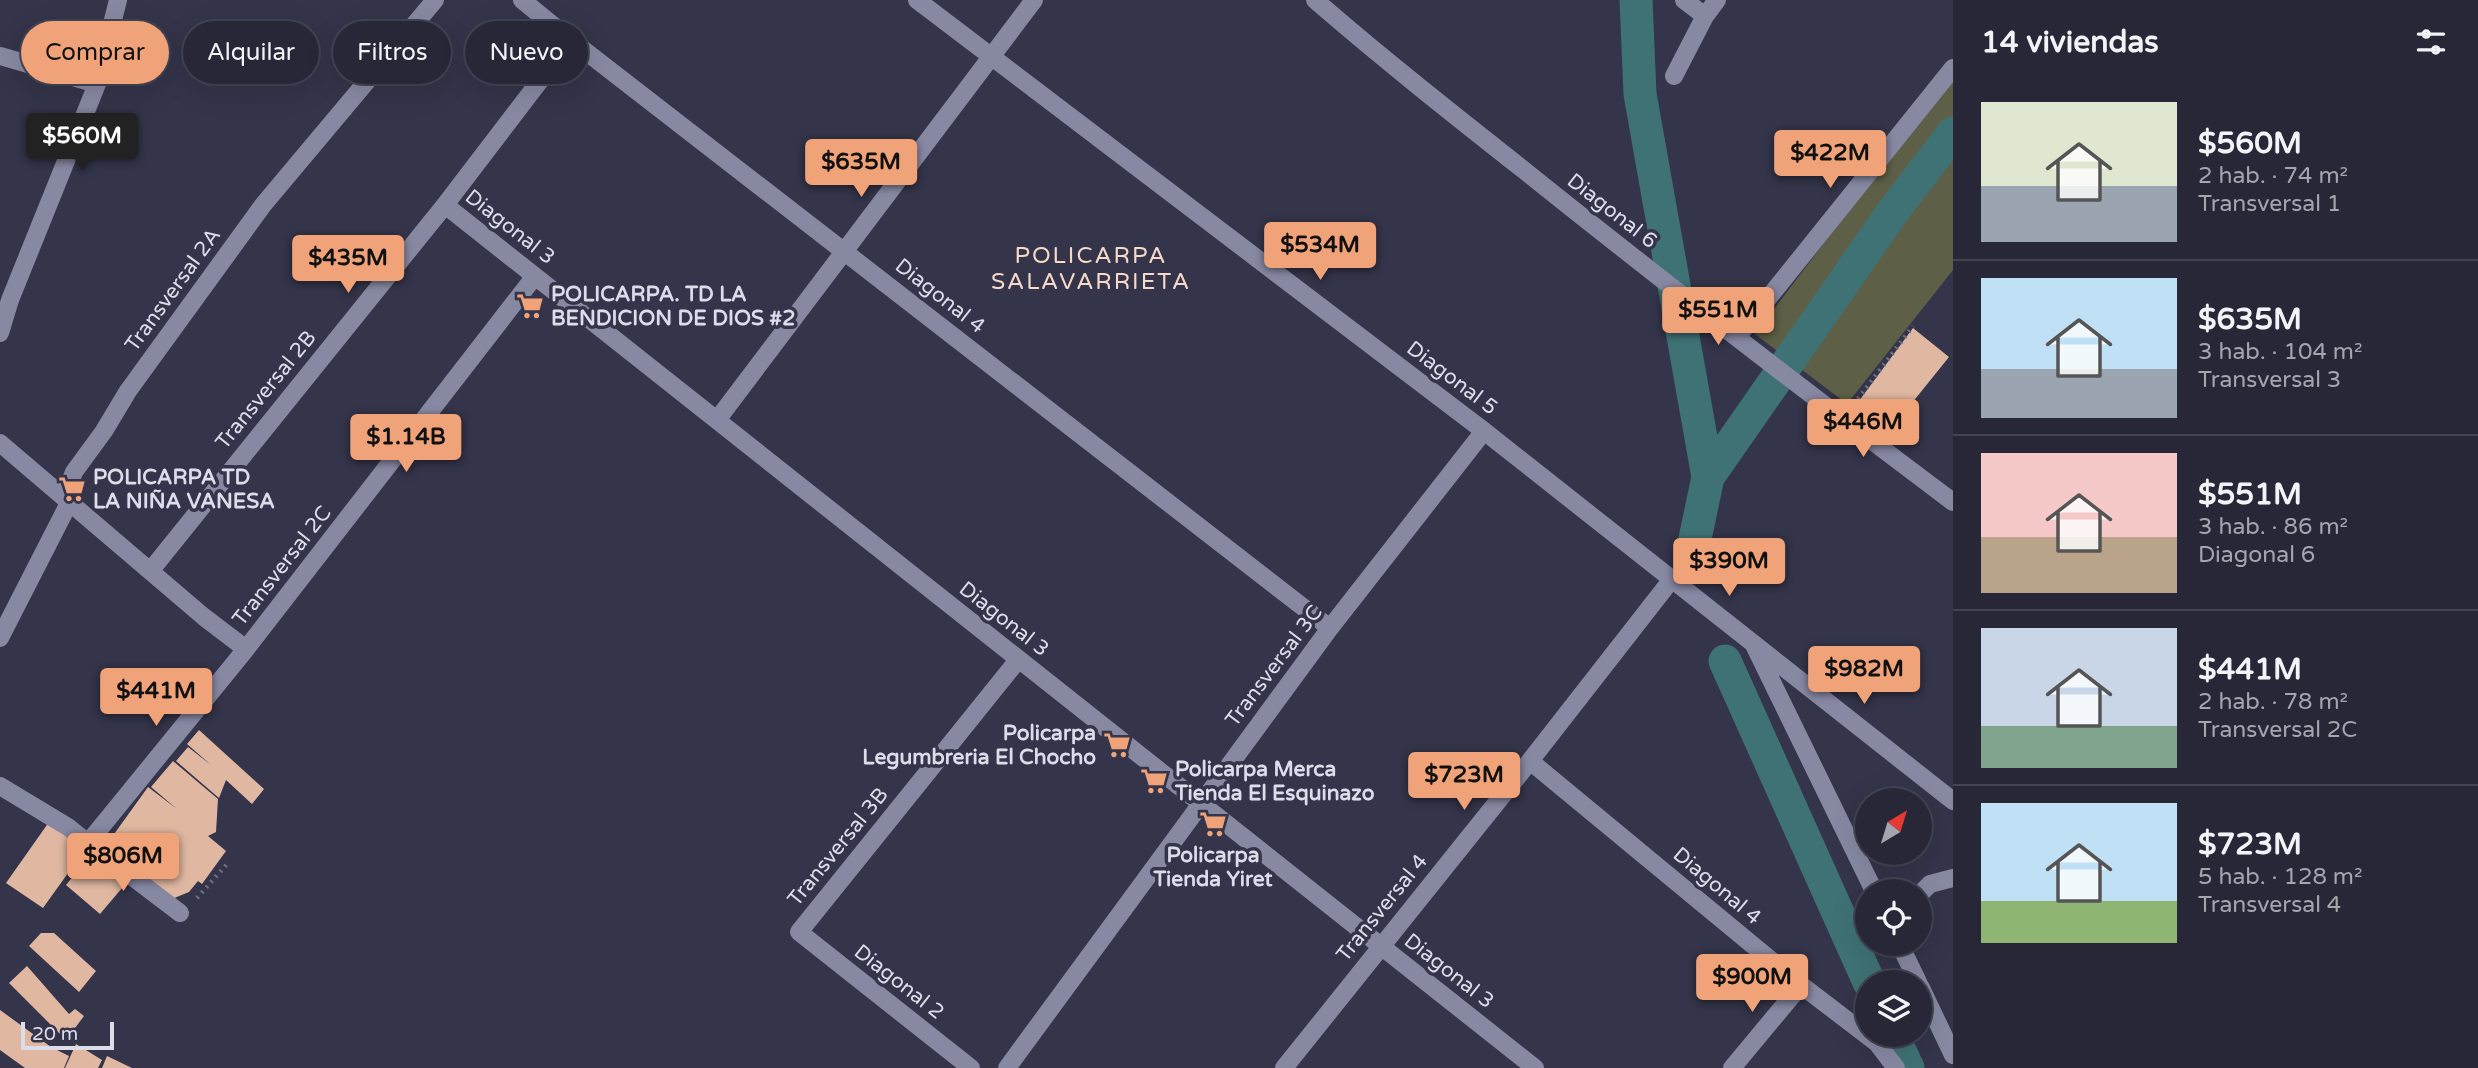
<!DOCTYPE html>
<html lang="es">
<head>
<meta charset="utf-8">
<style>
	:root { --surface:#272738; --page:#2f2f40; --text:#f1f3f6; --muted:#a4a5ae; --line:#434453; --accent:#f0a279 }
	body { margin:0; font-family:"Varela Round",sans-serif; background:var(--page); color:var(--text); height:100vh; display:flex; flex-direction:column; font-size:26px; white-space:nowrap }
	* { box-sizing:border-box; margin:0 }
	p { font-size:23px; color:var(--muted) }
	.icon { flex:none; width:38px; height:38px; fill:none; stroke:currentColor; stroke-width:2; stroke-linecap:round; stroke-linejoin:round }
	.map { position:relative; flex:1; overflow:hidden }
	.panel { display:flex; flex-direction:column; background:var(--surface); width:525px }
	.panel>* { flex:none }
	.banner { position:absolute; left:21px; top:21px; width:665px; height:63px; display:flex; gap:14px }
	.needle { width:46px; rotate:38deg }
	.controls { position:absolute; left:1855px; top:788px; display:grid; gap:14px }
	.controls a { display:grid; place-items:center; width:77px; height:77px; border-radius:50%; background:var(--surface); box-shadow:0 7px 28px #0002,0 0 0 2px var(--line); font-size:35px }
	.scale { position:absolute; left:21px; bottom:18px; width:93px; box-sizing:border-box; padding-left:7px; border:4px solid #dcddeb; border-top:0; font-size:19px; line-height:24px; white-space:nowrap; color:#dcddeb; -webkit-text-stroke:5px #34344a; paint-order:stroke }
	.price { position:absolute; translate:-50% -60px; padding:0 16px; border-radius:7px; background:var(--accent); color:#111; font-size:23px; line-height:46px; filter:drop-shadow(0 2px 4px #0008) }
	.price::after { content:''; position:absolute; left:50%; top:42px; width:21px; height:16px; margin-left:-10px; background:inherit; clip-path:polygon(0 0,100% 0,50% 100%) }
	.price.active { background:#222; color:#fff }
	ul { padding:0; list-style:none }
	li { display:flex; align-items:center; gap:21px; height:175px; padding:0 28px }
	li+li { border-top:2px solid var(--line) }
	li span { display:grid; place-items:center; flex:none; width:196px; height:140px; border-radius:0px; color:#555 }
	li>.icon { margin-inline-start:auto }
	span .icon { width:84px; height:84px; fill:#fffc; stroke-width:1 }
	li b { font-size:30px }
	h2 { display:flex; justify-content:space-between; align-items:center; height:84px; padding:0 28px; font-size:30px }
	.tag { padding:0 24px; border-radius:32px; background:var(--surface); box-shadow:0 7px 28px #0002,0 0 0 2px var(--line); font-size:24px; line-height:63px }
	.tag.active { background:var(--accent); color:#111 }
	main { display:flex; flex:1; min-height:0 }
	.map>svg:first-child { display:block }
</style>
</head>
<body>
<main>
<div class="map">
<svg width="1953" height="1068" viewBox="0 0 1953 1068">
	<rect width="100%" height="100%" fill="#34344a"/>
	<path fill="#5d6047" d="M1953,73v197l-106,134 -92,-70z"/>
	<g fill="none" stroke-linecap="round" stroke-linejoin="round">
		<path stroke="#3f7274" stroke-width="33" d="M1636,0l4,94 68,383 -13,62
			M1708,477l186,-267 59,-77
			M1725,661l144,321
			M1892,1034l16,34"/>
	</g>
	<path fill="#e0b8a2" d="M1913,328l36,29 -62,77 -34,-25z
		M199,730l65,59 -12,15 -26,-24 -7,18 -43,-37 12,-14 23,18 -24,-21z
		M173,761l45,38 -2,33 -8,4 18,15 -24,33 -4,-3 -9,11 -22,9 -63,-53 44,-61 29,22 -26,-22z
		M49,822l37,26 -43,60 -37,-25z
		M93,852l35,29 -28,33 -34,-29z
		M41,933h13l42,38 -17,21 -50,-46z
		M27,966l42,48 6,-5 9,7 -18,24 -57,-57z
		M0,1010l51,37 18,9 -5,12h-39l-25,-18z
		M76,1044l26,16 -4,8h-33z
		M107,1056l25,12h-30z"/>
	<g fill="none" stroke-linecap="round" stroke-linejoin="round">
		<path stroke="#707083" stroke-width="4.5" stroke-dasharray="2 5" stroke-linecap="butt" d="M1858,399l55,-73
			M197,898l32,-36"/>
		<path stroke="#8788a2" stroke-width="18" d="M522,0l49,40 759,588
			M1315,0c68,59 139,115 210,171 141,113 284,223 428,331
			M1684,0l21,16
			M0,56l97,28
			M1674,76l31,-60 12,-16
			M445,205l1090,863
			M0,333l10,-33 87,-216 21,-84
			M1737,337l216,-269
			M717,420l317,-420
			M0,443l204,174 42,32
			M151,570l294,-365 126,-165
			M0,638l69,-135 -1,-15 6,-16 30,-41 24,-40 135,-186 172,-205
			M1530,761l271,224 76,58 19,25
			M0,786l68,41 20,16 158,-194 289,-373
			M88,843l92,70
			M971,1068l-172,-136 219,-272
			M1007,1068l323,-440 154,-197
			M1284,1068l246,-307 142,-182
			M1732,1068l69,-83"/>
		<path stroke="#8788a2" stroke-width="18" d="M917,0l567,431 469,370
			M1755,647l119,244
			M1920,894l10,-10 23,-6
			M1899,943l19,39
			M1920,986l33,69"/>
	</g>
	<defs>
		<symbol id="supermarket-bare" viewBox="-9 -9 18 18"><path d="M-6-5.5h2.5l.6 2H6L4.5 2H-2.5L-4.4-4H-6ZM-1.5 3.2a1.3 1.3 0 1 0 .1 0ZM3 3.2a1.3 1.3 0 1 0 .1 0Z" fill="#f0a279" stroke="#34344a" stroke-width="2.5" paint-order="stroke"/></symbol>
	</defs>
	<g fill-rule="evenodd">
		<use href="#supermarket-bare" x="511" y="287" width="38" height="38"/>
		<use href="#supermarket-bare" x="53" y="470" width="38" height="38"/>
		<use href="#supermarket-bare" x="1098" y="726" width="38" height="38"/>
		<use href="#supermarket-bare" x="1135" y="762" width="38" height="38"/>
		<use href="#supermarket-bare" x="1194" y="805" width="38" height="38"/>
	</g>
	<g text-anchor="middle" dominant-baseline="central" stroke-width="7" stroke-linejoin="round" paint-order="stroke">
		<g font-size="21" fill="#dcddeb" stroke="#34344a">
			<text transform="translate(1612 211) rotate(38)">Diagonal 6</text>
			<text transform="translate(510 227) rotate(38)">Diagonal 3</text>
			<text transform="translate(173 290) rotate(-54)">Transversal 2A</text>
			<text transform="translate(940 296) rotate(38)">Diagonal 4</text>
			<text transform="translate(1452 378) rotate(37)">Diagonal 5</text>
			<text transform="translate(266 390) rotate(-51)">Transversal 2B</text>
			<text transform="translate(282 566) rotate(-52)">Transversal 2C</text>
			<text transform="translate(1004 619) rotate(38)">Diagonal 3</text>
			<text transform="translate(1274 666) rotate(-53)">Transversal 3C</text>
			<text transform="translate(838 847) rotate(-51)">Transversal 3B</text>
			<text transform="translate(1717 886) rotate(40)">Diagonal 4</text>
			<text transform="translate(1382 908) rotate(-51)">Transversal 4</text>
			<text transform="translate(1449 971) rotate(38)">Diagonal 3</text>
			<text transform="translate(899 982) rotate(38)">Diagonal 2</text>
		</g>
		<g font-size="21" font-weight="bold" fill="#dcddeb" stroke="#34344a" text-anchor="start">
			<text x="551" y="294">POLICARPA. TD LA<tspan x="551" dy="24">BENDICION DE DIOS #2</tspan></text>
			<text x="93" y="477">POLICARPA TD<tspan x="93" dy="24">LA NIÑA VANESA</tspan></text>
			<text x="1096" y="733" text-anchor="end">Policarpa<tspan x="1096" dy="24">Legumbreria El Chocho</tspan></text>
			<text x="1175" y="769">Policarpa Merca<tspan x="1175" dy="24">Tienda El Esquinazo</tspan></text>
			<text x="1213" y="855" text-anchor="middle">Policarpa<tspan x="1213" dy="24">Tienda Yiret</tspan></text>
		</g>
		<g font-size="23" letter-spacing="2" fill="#f7d9c9" stroke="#34344a">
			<text x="1091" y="256">POLICARPA<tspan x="1091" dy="26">SALAVARRIETA</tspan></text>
		</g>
	</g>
</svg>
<div class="controls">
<a><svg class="needle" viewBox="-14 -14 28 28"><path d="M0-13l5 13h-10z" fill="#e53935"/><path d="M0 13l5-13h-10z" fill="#a4a5ae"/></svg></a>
<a><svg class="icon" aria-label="locate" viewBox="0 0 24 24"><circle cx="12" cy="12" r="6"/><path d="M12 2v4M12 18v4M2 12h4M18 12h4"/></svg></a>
<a><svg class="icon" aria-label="layers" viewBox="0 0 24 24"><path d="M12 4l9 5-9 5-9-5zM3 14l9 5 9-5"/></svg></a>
</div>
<div class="scale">20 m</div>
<b class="price active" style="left:82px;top:173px">$560M</b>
<b class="price" style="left:1830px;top:190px">$422M</b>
<b class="price" style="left:861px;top:199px">$635M</b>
<b class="price" style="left:1320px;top:282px">$534M</b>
<b class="price" style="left:348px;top:295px">$435M</b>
<b class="price" style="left:1718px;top:347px">$551M</b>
<b class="price" style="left:1863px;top:459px">$446M</b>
<b class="price" style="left:406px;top:474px">$1.14B</b>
<b class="price" style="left:1729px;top:598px">$390M</b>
<b class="price" style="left:1864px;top:706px">$982M</b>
<b class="price" style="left:156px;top:728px">$441M</b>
<b class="price" style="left:1464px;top:812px">$723M</b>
<b class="price" style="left:123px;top:893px">$806M</b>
<b class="price" style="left:1752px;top:1014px">$900M</b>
<div class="banner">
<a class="tag active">Comprar</a>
<a class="tag">Alquilar</a>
<a class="tag">Filtros</a>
<a class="tag">Nuevo</a>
</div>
</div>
<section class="panel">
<h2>14 viviendas<svg class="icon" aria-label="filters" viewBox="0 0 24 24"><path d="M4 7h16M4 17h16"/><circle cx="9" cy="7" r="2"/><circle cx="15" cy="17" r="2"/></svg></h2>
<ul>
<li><span style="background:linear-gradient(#dfe7d0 60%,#9aa5b1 0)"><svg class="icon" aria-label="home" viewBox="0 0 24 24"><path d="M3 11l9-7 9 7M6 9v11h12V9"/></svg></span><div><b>$560M</b><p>2 hab. · 74 m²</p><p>Transversal 1</p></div></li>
<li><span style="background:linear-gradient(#bfe0f5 65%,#9aa5b1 0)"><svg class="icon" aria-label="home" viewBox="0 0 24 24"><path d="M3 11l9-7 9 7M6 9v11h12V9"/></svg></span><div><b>$635M</b><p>3 hab. · 104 m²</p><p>Transversal 3</p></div></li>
<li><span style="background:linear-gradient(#f6c9c9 60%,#b9a48a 0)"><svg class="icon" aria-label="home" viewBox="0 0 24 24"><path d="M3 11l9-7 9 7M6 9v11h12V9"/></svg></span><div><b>$551M</b><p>3 hab. · 86 m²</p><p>Diagonal 6</p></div></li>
<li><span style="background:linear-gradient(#c9d6e8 70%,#7fa58c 0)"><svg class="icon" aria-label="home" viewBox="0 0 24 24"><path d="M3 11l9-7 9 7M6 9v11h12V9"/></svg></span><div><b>$441M</b><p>2 hab. · 78 m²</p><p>Transversal 2C</p></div></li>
<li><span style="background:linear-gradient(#bfe0f5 70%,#8fb573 0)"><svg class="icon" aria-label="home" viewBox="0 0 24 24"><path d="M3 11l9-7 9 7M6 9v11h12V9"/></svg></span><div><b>$723M</b><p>5 hab. · 128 m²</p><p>Transversal 4</p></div></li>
</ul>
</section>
</main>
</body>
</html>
